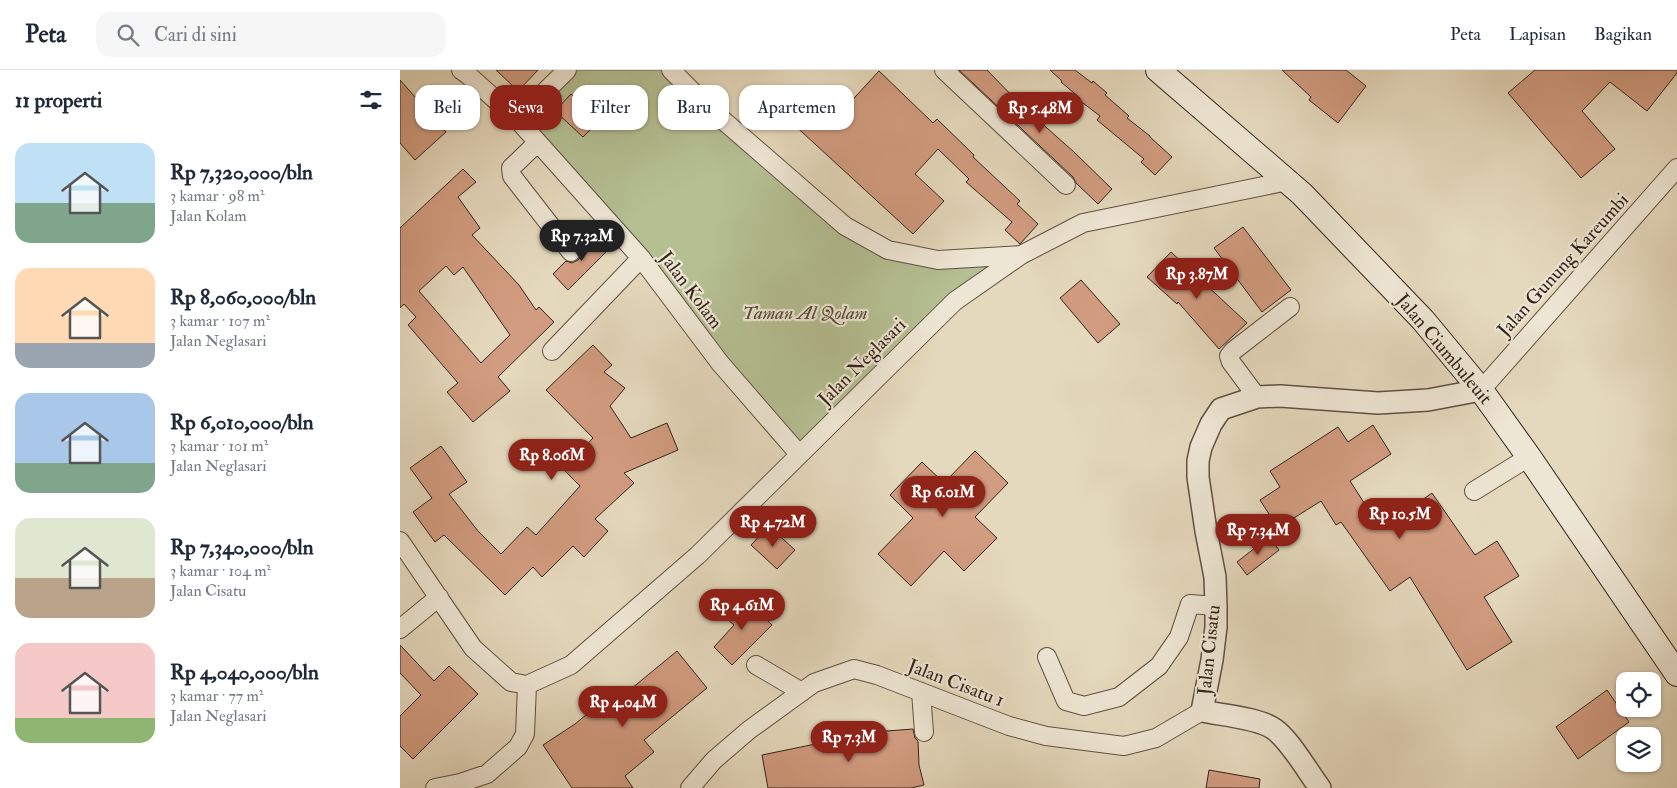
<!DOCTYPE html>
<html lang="id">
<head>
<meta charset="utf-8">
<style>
	:root { --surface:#fff; --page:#f6f6f7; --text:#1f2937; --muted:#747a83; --line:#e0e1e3; --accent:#8f2418 }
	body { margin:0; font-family:"IM FELL Double Pica",serif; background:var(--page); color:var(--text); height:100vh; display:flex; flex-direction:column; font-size:19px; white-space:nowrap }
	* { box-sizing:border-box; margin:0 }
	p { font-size:16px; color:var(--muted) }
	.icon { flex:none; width:28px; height:28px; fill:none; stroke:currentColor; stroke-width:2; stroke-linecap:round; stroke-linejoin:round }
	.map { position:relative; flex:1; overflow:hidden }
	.panel { display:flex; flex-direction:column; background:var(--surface); width:400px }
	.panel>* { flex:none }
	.banner { position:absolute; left:15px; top:15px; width:475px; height:45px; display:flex; gap:10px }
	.tools { position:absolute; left:1216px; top:602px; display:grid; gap:10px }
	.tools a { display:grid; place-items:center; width:45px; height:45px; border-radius:10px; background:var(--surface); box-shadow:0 1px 4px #0004; font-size:25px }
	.price { position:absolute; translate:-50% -42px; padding:0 11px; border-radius:18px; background:var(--accent); color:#fff; font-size:16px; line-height:32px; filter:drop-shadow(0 1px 2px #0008) }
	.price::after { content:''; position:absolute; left:50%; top:30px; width:15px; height:11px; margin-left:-8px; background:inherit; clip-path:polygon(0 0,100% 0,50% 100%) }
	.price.selected { background:#222; color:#fff }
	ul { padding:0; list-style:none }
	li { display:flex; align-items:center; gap:15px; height:125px; padding:0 15px }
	li span { display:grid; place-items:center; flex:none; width:140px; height:100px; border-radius:15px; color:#555 }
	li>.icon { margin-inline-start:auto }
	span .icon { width:60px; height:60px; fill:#fffc; stroke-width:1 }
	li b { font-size:21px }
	h2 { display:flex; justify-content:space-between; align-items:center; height:60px; padding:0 15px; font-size:21px }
	.tag { padding:0 18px; border-radius:15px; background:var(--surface); box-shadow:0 1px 4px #0004; font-size:18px; line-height:45px }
	.tag.selected { background:var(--accent); color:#fff }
	header { display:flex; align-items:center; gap:30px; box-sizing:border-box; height:70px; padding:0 25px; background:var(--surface); border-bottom:1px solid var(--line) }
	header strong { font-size:24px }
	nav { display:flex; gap:28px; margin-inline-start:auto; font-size:18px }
	.search { width:350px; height:45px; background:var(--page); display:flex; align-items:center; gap:12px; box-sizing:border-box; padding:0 18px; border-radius:15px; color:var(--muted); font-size:19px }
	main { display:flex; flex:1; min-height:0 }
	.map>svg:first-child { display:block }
</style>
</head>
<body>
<header>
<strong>Peta</strong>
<div class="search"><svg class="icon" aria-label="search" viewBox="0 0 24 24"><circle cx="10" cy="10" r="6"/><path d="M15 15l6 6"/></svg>Cari di sini</div>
<nav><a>Peta</a><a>Lapisan</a><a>Bagikan</a></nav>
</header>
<main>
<section class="panel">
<h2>11 properti<svg class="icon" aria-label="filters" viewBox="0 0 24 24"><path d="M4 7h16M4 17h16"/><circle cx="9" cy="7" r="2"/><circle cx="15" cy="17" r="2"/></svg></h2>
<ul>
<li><span style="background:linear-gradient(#bfe0f5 60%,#7fa58c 0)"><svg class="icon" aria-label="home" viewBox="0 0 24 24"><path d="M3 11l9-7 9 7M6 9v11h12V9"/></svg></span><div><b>Rp 7,320,000/bln</b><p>3 kamar · 98 m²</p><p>Jalan Kolam</p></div></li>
<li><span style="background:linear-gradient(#ffd9b3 75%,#9aa5b1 0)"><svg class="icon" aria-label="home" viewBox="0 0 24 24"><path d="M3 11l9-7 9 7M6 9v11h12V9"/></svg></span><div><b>Rp 8,060,000/bln</b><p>3 kamar · 107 m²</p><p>Jalan Neglasari</p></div></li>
<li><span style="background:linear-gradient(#a9c7e8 70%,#7fa58c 0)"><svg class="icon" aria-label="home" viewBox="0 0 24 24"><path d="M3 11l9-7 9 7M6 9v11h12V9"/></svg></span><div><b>Rp 6,010,000/bln</b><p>3 kamar · 101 m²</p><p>Jalan Neglasari</p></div></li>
<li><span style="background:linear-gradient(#dfe7d0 60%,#b9a48a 0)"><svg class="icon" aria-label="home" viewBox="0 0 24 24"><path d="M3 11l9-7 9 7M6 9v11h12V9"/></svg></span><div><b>Rp 7,340,000/bln</b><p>3 kamar · 104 m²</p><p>Jalan Cisatu</p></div></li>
<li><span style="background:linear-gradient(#f6c9c9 75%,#8fb573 0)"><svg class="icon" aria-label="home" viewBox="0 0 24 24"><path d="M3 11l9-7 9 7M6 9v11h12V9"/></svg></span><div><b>Rp 4,040,000/bln</b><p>3 kamar · 77 m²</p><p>Jalan Neglasari</p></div></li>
</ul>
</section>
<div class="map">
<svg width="1277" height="718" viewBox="0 0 1277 718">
	<rect width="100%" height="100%" fill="#e5d9bd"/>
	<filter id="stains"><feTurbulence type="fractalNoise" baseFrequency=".004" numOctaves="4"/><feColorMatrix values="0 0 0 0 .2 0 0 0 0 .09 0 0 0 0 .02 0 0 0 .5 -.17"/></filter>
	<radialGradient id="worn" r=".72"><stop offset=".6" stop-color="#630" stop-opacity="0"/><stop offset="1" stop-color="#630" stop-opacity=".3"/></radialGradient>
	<path fill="#b4bf92" stroke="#747156" d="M168,0h103l38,38 179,142 133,5 -66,46 -156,153 -282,-335z"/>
	<path fill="#d29c80" stroke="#33231a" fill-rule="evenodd" d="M96,0h42l-20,21z
		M559,0h28l34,35 53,47 38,37 -14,15 -22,-21 -3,-6z
		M650,0h25l17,13 1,-2 14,12 -2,2 24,21 -2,2 23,18v1l22,20 -17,18 -14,-13 3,-3 -47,-39 3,-4 -21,-16 1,-2 -19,-16 1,-1z
		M882,0h64l20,16 -28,37 -29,-23 2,-3z
		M1135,0h142v3l-30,38 -37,-29 -28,29 33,38 -34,29 -73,-85z
		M479,1l54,52 4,-4 37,36 -1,2 47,44 -3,3 21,20 -17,19 -1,1 -15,-14 7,-8 -46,-40 3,-3 -31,-30 -23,25 29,27 -31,33 -122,-112 32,-33 21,20z
		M0,10l46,52 -31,28 -15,-17z
		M171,24l28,27 -16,16 -28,-26z
		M63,99l13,13 -18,15 22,31 -8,7 47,50 17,25 3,-3 15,15 -56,55 12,14 -37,31 -26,-30 11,-9 -50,-58 8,-8 -12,-13 -4,4v-80zM46,196l8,9 9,-8 47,68 -29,28 -62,-72z
		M843,157l48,63 -29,22 -48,-64z
		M195,163l15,15 -42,42 -15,-16 13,-13 6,2 6,-3 3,-4 -1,-9z
		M771,182l76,71 -28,26 -41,-47 -1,2 -30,-27z
		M681,210l39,44 -22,19 -38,-45z
		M193,275l19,20 -8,7 21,16 -15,18 21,32 36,-15 11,27 -54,23 10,10 -39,36 13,12 -24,26 -11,-11 -31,31 -9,-10 -28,28 -61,-60 -9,7 -22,-30 19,-14 -22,-30 31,-22 26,36 -18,12 29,37 23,23 26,-27 9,8 44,-49 -17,-17 30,-31 -47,-48z
		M973,355l18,29 -41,27 31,48 51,-36 43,62 22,-14 22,35 -35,21 28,45 -45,28 -57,-93 -20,14 -49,-69 -5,3 -15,-24 -43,27 -18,-28 20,-13 -10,-16 68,-44 10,15z
		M575,381l33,32 -33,34 22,21 -33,33 -20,-20 -33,35 -33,-32 35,-36 -23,-23 32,-33 22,21z
		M369,456l26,24 -18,19 -26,-24z
		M869,467l10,13 -32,25 -10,-13z
		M345,528l27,27 -40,40 -18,-18 20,-22 -8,-7z
		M0,575l34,36 15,-15 29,28 -65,65 -13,-13v-30l21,-21 -21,-22z
		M277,581l30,37 -63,52 10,12 -29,24 8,12h-61l-29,-43 32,-21 34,-28 5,7z
		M1207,620l22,32 -51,37 -22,-32z
		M513,659l2,9 3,3 1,24 5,20 -13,3h-143l-6,-33 73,-15 -1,-5z
		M809,700l51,9 -1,9h-53z"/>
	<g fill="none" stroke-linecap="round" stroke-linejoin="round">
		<defs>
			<path id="minor" d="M61,0l7,5 49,44 124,139 79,105 79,91
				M271,0l38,38 136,118 43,24 50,10 83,-5
				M544,0l122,115
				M117,49l50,-49
				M137,73l-26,25 1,8 59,76
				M152,281l89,-93
				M1081,320l196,-222
				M857,327l-26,-35 -2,-6 4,-5 57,-44
				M1074,421l55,-34
				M0,471l73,107 38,34 16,3
				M0,559l39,-32
				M647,587l19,44 18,5 35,-9 40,-31 20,-29 11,-33 26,2
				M356,595l46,27
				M127,615l44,-20 127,-110 257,-254 66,-46 62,-32 205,-42
				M521,622l3,40
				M35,718l25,-5 27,-9 31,-27 7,-13 2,-49
				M290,718l24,-28 35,-30 65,-47 40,-14 23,6 132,51 37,10 78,10 32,-8 46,-27"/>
			<path id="tertiary" d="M920,718c-12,-16 -30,-48 -46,-59 -15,-11 -53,-14 -72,-18l10,-51 4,-33v-21l-1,-29 -9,-46 -8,-54v-16l3,-14 10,-23 10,-15 36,-12 23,-1 98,7 50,-3 53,-10"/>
			<path id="secondary" d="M758,0l144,124 121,126 58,70 48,67 148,217"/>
		</defs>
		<use href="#minor" stroke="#605043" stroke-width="20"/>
		<use href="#tertiary" stroke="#605043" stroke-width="24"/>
		<use href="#secondary" stroke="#33231a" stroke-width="26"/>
		<use href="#minor" stroke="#eee6d4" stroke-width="18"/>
		<use href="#tertiary" stroke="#eee6d4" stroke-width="21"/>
		<use href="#secondary" stroke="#eee6d4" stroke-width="24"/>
	</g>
	<g text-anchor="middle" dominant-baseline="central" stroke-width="4.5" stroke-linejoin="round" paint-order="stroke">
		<g font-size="19" fill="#33231a" stroke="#eee6d4">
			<text transform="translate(1163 195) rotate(-48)">Jalan Gunung Kareumbi</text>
			<text transform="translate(291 220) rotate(53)">Jalan Kolam</text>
			<text transform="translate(1044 279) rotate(50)">Jalan Ciumbuleuit</text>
			<text transform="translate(462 292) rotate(-45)">Jalan Neglasari</text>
			<text transform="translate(809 580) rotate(-84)">Jalan Cisatu</text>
			<text transform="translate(556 613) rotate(21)">Jalan Cisatu 1</text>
		</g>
		<g font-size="19" font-style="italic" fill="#534a38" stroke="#eee6d4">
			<text x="405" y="243">Taman Al Qolam</text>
		</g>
	</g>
	<rect width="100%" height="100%" filter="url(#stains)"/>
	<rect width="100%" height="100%" fill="url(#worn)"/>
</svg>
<div class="tools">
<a><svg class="icon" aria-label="locate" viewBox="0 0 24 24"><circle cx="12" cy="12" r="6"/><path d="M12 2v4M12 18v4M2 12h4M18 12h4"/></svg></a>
<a><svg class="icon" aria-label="layers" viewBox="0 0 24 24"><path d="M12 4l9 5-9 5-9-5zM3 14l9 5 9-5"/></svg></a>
</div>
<b class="price" style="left:640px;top:64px">Rp 5.48M</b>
<b class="price selected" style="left:182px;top:192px">Rp 7.32M</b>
<b class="price" style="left:797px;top:230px">Rp 3.87M</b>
<b class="price" style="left:152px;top:411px">Rp 8.06M</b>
<b class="price" style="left:543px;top:448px">Rp 6.01M</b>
<b class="price" style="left:1000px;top:470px">Rp 10.5M</b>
<b class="price" style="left:373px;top:478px">Rp 4.72M</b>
<b class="price" style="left:858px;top:486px">Rp 7.34M</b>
<b class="price" style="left:342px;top:561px">Rp 4.61M</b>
<b class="price" style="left:223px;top:658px">Rp 4.04M</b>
<b class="price" style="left:449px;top:693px">Rp 7.3M</b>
<div class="banner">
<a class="tag">Beli</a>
<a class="tag selected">Sewa</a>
<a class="tag">Filter</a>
<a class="tag">Baru</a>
<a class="tag">Apartemen</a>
</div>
</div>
</main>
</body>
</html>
